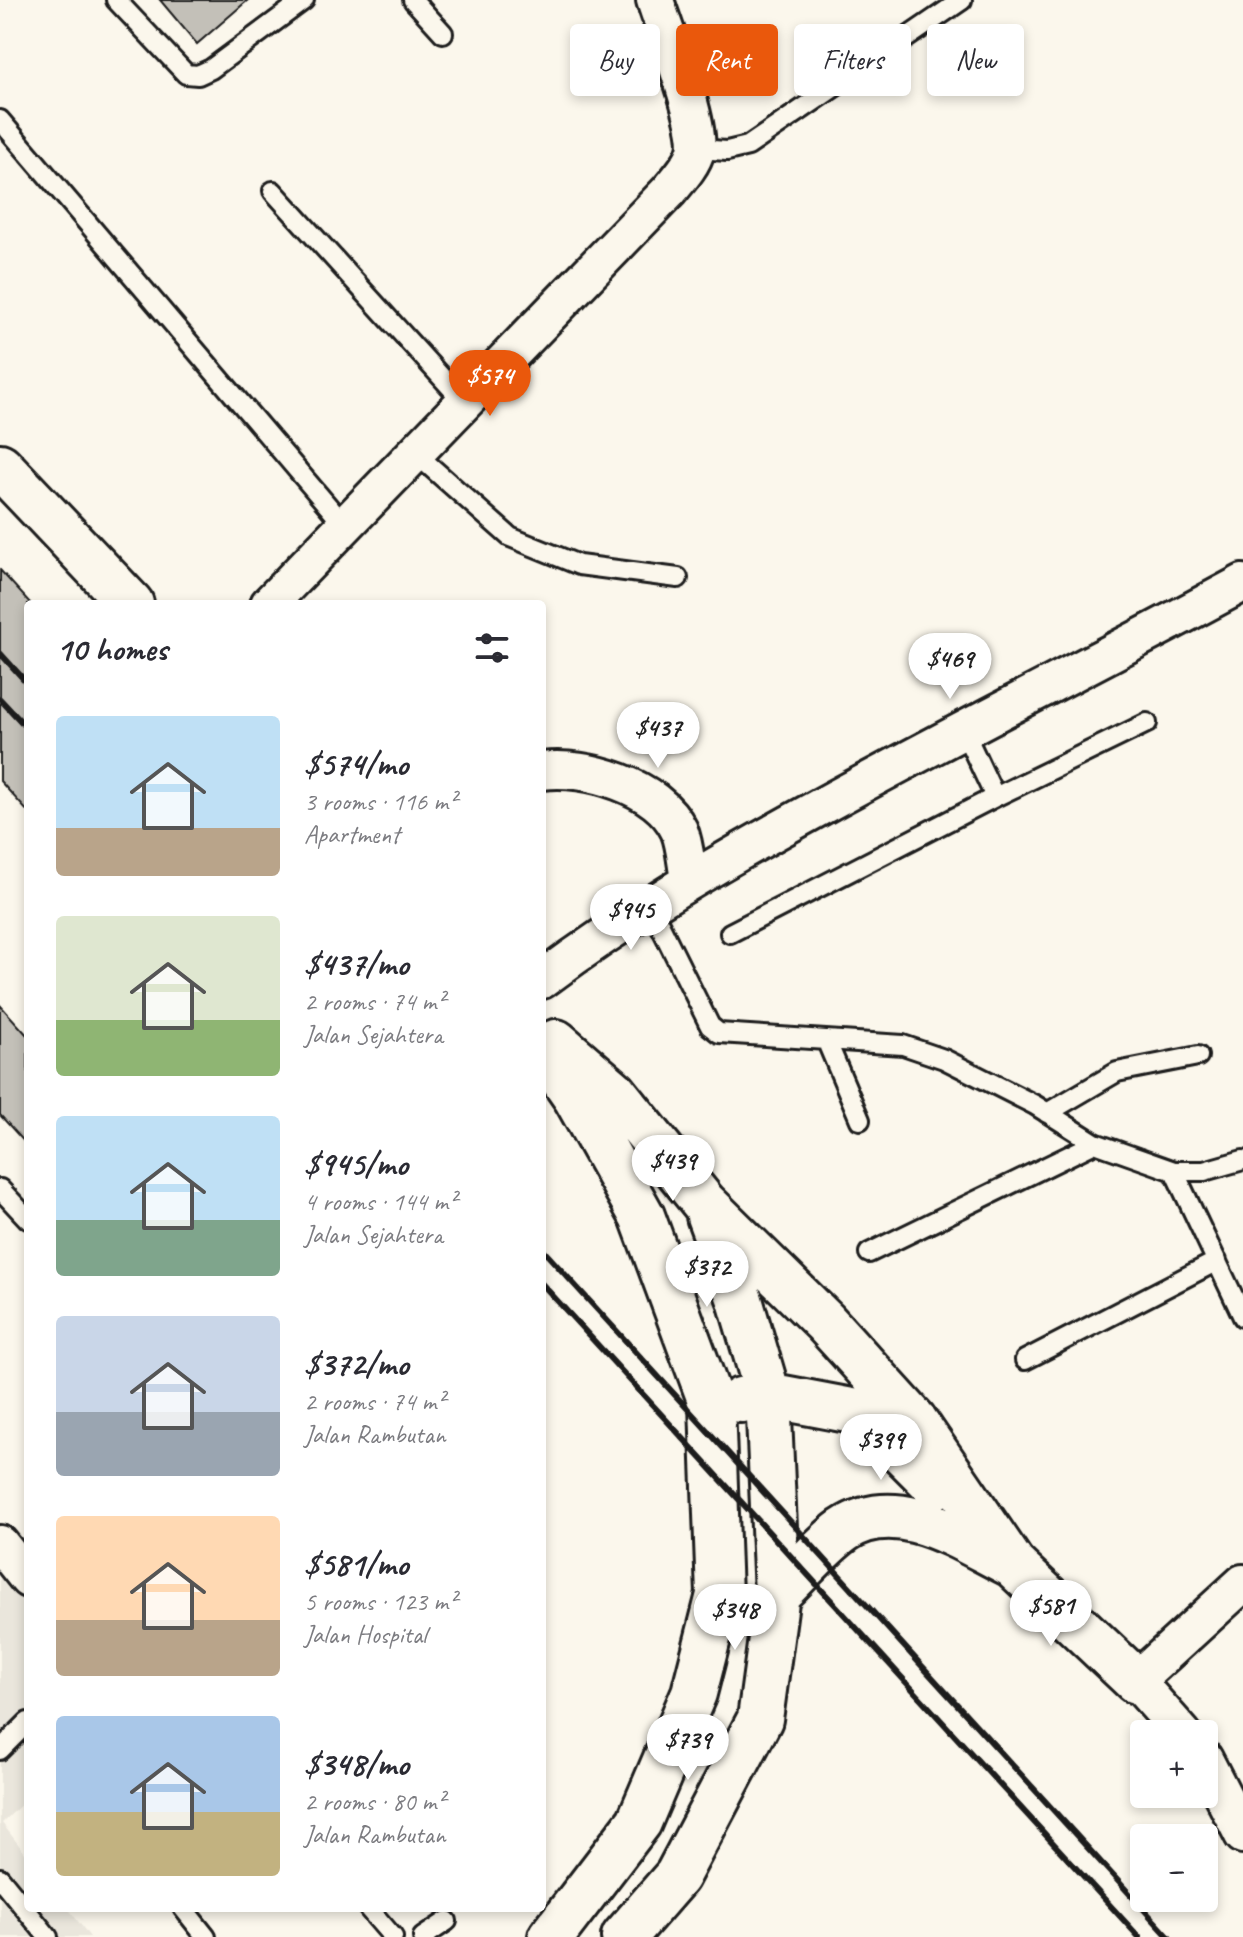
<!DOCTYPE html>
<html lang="en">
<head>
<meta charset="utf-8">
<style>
	:root { --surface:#fff; --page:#f2f2f3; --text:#2b2b33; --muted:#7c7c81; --accent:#ea580c }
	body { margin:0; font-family:Caveat,sans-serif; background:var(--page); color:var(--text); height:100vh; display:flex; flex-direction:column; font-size:30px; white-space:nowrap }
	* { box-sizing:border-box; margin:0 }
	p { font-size:26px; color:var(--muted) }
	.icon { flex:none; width:44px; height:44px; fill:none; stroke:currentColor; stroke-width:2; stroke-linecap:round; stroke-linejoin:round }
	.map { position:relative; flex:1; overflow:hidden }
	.details { position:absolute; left:24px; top:600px; width:522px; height:1312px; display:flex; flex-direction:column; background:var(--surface); border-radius:8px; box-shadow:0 4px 12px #0003 }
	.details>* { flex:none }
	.banner { position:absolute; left:570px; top:24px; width:552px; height:72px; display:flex; gap:16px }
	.controls { position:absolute; left:1130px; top:1720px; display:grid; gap:16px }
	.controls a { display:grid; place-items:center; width:88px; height:88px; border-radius:8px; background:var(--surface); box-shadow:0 4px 12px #0003; font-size:40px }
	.price { position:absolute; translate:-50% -68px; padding:0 18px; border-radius:28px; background:#fff; color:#222; font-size:26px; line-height:52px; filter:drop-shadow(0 2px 4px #0008) }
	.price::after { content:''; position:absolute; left:50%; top:48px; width:24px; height:18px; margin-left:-12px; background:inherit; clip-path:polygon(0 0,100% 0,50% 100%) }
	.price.on { background:var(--accent); color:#fff }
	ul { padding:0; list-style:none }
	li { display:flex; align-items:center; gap:24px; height:200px; padding:0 32px }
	li span { display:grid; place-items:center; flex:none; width:224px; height:160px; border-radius:8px; color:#555 }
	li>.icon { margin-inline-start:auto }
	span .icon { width:96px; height:96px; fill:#fffc; stroke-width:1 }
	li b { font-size:34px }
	h2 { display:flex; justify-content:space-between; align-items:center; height:96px; padding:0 32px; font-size:34px }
	.chip { padding:0 28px; border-radius:8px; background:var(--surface); box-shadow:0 4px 12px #0003; font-size:28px; line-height:72px }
	.chip.on { background:var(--accent); color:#fff }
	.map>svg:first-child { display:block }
</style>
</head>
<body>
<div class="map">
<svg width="1243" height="1937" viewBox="0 0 1243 1937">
	<rect width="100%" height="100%" fill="#fbf7ec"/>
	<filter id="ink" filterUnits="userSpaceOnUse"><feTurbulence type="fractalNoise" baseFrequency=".0125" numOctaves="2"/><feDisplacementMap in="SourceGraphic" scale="16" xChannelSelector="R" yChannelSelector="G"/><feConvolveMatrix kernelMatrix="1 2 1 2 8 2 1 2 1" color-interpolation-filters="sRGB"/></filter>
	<g filter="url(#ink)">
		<path fill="#eae6dc" d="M0,1570l28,36v192l-26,25 26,34v51h40l22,29h-90z"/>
		<path fill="#c3c0b8" stroke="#1c1c1c" stroke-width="2" d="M160,0h88l-51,44z
			M0,570l31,34h-3v208l-28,-31z
			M0,1005l28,31v110l-28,-31z"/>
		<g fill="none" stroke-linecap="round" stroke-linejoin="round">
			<defs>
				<path id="service" d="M116,0l70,74 12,1 13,-6 93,-69
					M413,0l30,33
					M0,120l345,406
					M697,149l30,2 21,-5 214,-146
					M273,191l191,211
					M415,453l95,84 69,28 99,13
					M995,797l152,-74
					M650,905l60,121 9,7 184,12 41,14 91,46 60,38 79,28h30l39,-11
					M730,933l265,-136 -32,-68
					M827,1042l33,78
					M1047,1113l70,-41 81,-16
					M1174,1171l69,146
					M0,1189l28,30
					M869,1253l226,-110
					M1025,1360l192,-99
					M0,1750l28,-28
					M0,1878l48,59
					M183,1908l23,29
					M368,1908l25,29
					M423,1937l24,-16"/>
				<path id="minor" d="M269,604l400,-413c9,-11 24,-27 27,-41 6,-25 -32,-121 -41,-150
					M542,771c44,-6 116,15 137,59 6,14 7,34 10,49
					M542,980c88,-66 181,-120 278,-173 140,-77 283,-148 423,-224
					M0,1544l28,35
					M1183,1734l-47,-53 107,-98
					M1204,1759l39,76"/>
				<path id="tertiary" d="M0,466l131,138
					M556,1042l59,51 89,110 121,119 89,98 99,145 123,116
					M542,1049l34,49 66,118 70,189 7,190 -25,98 -55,129 -88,115
					M741,1400l27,-5 95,18 73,73
					M777,1594c22,-20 43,-47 67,-64 54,-36 118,10 167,34
					M624,1937l53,-61 83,-157 17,-125 -9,-199 -28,-95 -31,-84"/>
			</defs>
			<use href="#service" stroke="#1c1c1c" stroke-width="24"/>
			<use href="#minor" stroke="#1c1c1c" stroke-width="42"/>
			<use href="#tertiary" stroke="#1c1c1c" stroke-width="50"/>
			<use href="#service" stroke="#fbf7ec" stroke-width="18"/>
			<use href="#minor" stroke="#fbf7ec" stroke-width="36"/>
			<use href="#tertiary" stroke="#fbf7ec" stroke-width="44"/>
			<path stroke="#1c1c1c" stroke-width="6" d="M0,653l28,31
				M0,699l28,30
				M542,1249l627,688
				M542,1284l597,653"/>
		</g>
	</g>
</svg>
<div class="controls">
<a>+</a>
<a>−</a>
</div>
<b class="price on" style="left:490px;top:418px">$574</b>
<b class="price" style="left:950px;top:701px">$469</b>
<b class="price" style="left:658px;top:770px">$437</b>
<b class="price" style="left:631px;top:952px">$945</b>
<b class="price" style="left:673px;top:1203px">$439</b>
<b class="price" style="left:707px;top:1309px">$372</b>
<b class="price" style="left:881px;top:1482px">$399</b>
<b class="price" style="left:1051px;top:1648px">$581</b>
<b class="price" style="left:735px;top:1652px">$348</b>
<b class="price" style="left:688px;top:1782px">$739</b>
<div class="banner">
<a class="chip">Buy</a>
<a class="chip on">Rent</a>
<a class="chip">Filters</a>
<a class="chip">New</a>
</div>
<section class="details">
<h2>10 homes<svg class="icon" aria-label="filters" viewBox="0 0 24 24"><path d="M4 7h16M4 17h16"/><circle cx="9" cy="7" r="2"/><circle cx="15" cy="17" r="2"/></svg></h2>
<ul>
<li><span style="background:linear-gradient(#bfe0f5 70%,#b9a48a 0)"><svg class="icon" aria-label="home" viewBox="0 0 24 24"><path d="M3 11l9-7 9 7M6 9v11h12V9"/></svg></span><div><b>$574/mo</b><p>3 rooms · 116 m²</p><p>Apartment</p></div></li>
<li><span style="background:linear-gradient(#dfe7d0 65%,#8fb573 0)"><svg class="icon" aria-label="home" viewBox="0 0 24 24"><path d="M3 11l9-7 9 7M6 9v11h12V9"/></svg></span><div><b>$437/mo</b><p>2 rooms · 74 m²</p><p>Jalan Sejahtera</p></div></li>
<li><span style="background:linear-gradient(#bfe0f5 65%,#7fa58c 0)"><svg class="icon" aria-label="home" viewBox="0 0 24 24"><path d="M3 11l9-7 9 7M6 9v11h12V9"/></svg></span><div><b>$945/mo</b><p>4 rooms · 144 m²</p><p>Jalan Sejahtera</p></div></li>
<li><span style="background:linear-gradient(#c9d6e8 60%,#9aa5b1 0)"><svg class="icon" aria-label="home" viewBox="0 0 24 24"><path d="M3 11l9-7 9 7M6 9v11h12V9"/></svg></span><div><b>$372/mo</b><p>2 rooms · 74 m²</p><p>Jalan Rambutan</p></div></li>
<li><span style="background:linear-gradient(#ffd9b3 65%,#b9a48a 0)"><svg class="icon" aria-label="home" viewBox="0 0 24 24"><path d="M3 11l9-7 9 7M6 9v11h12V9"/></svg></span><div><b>$581/mo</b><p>5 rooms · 123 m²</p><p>Jalan Hospital</p></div></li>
<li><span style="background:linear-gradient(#a9c7e8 60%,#c2b280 0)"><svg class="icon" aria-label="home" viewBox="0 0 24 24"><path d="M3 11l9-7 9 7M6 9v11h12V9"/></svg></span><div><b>$348/mo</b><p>2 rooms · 80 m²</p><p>Jalan Rambutan</p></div></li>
</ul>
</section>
</div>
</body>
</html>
